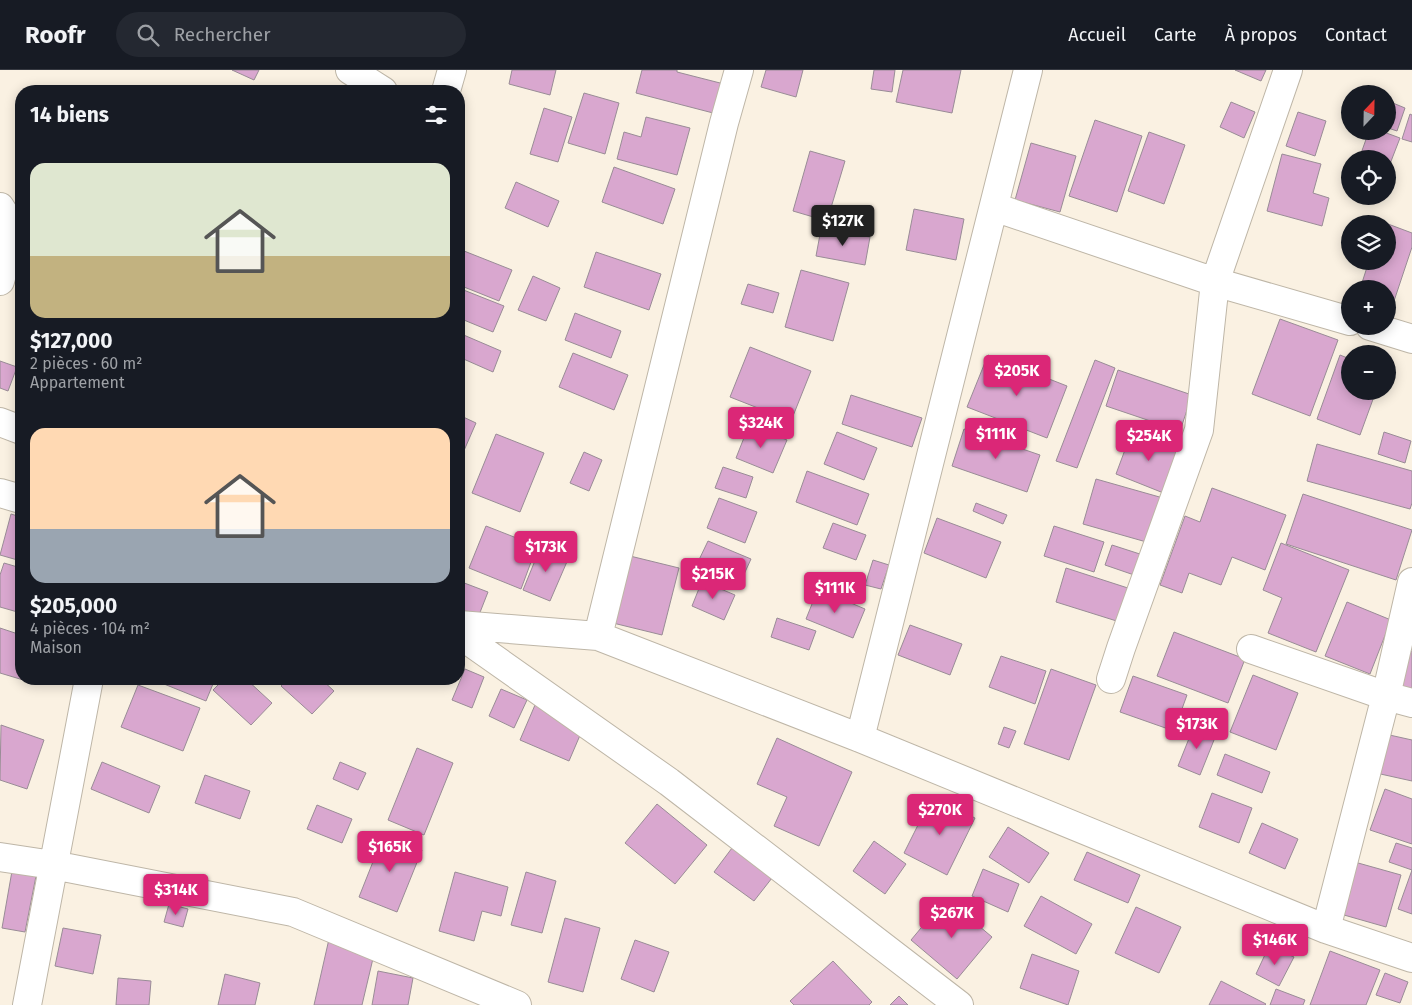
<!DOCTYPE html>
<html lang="fr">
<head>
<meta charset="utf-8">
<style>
	:root { --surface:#171b24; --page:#242831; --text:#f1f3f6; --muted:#9ea1a6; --line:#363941; --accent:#db2777 }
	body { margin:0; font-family:"Fira Sans",sans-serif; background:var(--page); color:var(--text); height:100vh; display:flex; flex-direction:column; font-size:19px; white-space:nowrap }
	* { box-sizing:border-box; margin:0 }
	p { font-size:16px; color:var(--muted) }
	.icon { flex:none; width:28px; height:28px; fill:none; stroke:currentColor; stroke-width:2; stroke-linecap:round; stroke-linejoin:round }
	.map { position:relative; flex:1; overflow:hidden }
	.sheet { position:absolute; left:15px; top:15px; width:450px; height:600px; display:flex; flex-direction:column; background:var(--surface); border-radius:20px; box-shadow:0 2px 12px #0003 }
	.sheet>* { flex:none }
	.needle { width:32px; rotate:22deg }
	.tools { position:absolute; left:1341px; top:15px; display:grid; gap:10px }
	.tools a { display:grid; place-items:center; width:55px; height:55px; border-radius:50%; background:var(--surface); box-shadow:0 2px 12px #0003; font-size:25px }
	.price { position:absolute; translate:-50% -42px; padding:0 11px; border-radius:5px; background:var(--accent); color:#fff; font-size:16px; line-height:32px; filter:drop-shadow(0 1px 2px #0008) }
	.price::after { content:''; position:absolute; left:50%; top:30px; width:15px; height:11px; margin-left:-8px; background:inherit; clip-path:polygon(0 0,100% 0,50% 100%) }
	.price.active { background:#222; color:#fff }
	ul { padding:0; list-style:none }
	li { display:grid; align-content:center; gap:10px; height:265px; padding:0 15px }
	li span { display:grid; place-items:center; height:155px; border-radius:15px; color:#555 }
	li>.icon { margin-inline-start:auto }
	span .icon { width:90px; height:90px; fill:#fffc; stroke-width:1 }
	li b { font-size:21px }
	h2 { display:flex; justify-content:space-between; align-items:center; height:60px; padding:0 15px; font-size:21px }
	header { display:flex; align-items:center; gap:30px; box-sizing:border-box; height:70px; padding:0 25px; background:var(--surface); border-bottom:1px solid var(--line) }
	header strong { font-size:24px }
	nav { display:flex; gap:28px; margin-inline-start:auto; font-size:18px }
	.search { width:350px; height:45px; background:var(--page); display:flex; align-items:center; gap:12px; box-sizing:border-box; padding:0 18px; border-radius:28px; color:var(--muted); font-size:19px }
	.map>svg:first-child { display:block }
</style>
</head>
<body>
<header>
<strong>Roofr</strong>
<div class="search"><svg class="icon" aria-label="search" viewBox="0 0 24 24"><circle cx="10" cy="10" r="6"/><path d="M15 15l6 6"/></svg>Rechercher</div>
<nav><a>Accueil</a><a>Carte</a><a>À propos</a><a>Contact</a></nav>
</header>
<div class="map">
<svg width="1412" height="935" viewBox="0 0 1412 935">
	<rect width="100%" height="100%" fill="#faf1e2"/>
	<path fill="#d9a7cf" stroke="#998c96" d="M232,0h27l-5,10z
		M512,0h44l-6,25 -41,-11z
		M642,0h35v2l47,12 -7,30 -81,-21z
		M766,0h37l-7,27 -35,-10z
		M874,0h21l-3,22 -21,-3z
		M903,0h58l-9,43 -56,-11z
		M1235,0h31l-5,11z
		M584,23l35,10 -14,51 -37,-11z
		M1388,31l17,7 -8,23 -9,-3z
		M1231,32l24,10 -11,26 -24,-11z
		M544,38l28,9 -14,45 -28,-8z
		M1298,42l28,9 -11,35 -29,-10z
		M1410,44l2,1v27l-10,-3z
		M646,47l44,11 -13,47 -60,-16 7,-27 17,5z
		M1095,50l47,16 -25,76 -48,-16z
		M1369,61h12l19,7 -12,31v-10h-29z
		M1149,62l36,13 -21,59 -36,-13z
		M1031,73l45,13 -16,56 -45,-12z
		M810,81l35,10 -18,60 -34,-10z
		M1282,84l39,10 -8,29 16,5 -7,28 -55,-15z
		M614,97l61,22 -12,35 -61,-22z
		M516,112l43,19 -11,26 -43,-19z
		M914,139l50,10 -8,41 -50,-10z
		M1388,154l24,9v14l-24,72v-30h-28l9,-28h19z
		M821,159l49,8 -5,28 -49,-9z
		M459,179l53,21 -13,31 -40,-16z
		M596,182l65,22 -12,36 -65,-23z
		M801,200l48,13 -16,58 -48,-14z
		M533,206l27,12 -14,33 -28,-11z
		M748,214l31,9 -6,20 -32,-9z
		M461,219l43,17 -11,26 -34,-14v-22z
		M575,243l46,18 -10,27 -46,-18z
		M1280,249l58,21 -28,76 -58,-22z
		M459,263l42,18 -8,21 -34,-15z
		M750,277l61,24 -20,50 -61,-24z
		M573,283l55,22 -14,35 -55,-23z
		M988,285l79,31 -20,52 -80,-31z
		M1340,285l10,4v32h26l-16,44 -43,-16z
		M21,288v17l-5,-2z
		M1095,290l20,8 -38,100 -21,-7z
		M0,291l17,6 -9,24 -8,-3z
		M1118,300l74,25 -12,36 -74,-25z
		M851,325l71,23 -10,29 -70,-23z
		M459,345l17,8 -17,39z
		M749,355l38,15 -14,33 -37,-15z
		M964,359l76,26 -13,37 -75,-26z
		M1132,361l51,20 -17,43 -50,-20z
		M837,362l40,16 -13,32 -40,-16z
		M1384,362l27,9 -6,22 -27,-9z
		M496,364l48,19 -24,59 -48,-19z
		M1317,374l95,27v32l-2,6 -103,-28z
		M584,382l18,8 -13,31 -19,-8z
		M723,397l30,10 -7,21 -31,-10z
		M807,401l62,23 -12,31 -61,-23z
		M1096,409l67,19 -13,45 -67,-19z
		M1212,418l74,27 -21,55 -33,-13 -11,28 -32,-12 -7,20 -22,-8 25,-69 15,6z
		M1303,424l109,36 -16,50 -110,-36z
		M719,428l38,14 -12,31 -38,-15z
		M976,433l31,12 -4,9 -30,-13z
		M11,444l10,3v44l-21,-6z
		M937,448l64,24 -15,36 -62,-25z
		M833,453l33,12 -10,25 -33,-12z
		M486,456l51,20 -16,43 -52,-21z
		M1054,456l50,16 -10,30 -50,-16z
		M708,471l43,18 -11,24 -43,-19z
		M1281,473l68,27 -33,82 -48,-19 14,-35 -19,-8z
		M1112,475l34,11 -6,21 -35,-12z
		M541,476l28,11 -19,44 -27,-11z
		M630,486l49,12 -17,67 -49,-12z
		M873,490l16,5 -8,24 -16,-4z
		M4,493l17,5v45l-21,-6v-32z
		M1066,498l68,22 -11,33 -67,-21z
		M459,511l29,11 -11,28 -18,-7z
		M702,511l33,14 -11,25 -32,-14z
		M818,519l47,20 -12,29 -47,-19z
		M1347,532l44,18 -21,54 -45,-18z
		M777,548l39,13 -7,19 -38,-13z
		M910,555l52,19 -12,31 -52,-20z
		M0,558l21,7v44h10l-1,3 -30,-9z
		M1174,562l71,27 -17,44 -71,-27z
		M1410,581h2v43l-15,-5z
		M1001,586l45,15 -11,33 -46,-17z
		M465,599l19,8 -12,31 -20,-8z
		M1051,599l45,16 -27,75 -45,-16z
		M1253,605l45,18 -22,57 -46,-18z
		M1133,606l54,19 -13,36 -54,-19z
		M166,609h49l-9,22 -42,-17z
		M224,609h22l26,24 -21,22 -38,-35z
		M288,609h33l13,12 -22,23 -31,-28z
		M138,615l62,23 -17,43 -62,-24z
		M501,619l26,11 -13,28 -25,-12z
		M535,635l49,21 -15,35 -49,-21z
		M1,655l43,15 -17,49 -27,-9z
		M1194,656l22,9 -16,40 -22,-9z
		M1004,657l12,4 -7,17 -11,-4z
		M1385,664l27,6v41l-36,-8z
		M777,668l75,34 -33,74 -45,-20 13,-29 -30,-13z
		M417,678l36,15 -29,72 -36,-15z
		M1225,684l45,18 -8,21 -45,-18z
		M102,692l58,24 -11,27 -58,-24z
		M340,692l26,11 -8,17 -25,-11z
		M205,705l45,16 -10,28 -45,-16z
		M1385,719l27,10v45l-42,-14z
		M1212,723l40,15 -13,35 -40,-16z
		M932,727l43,21 -28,57 -43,-22z
		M657,734l50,41 -32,39 -50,-41z
		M317,735l35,14 -10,24 -35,-14z
		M1262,753l36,16 -13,30 -36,-16z
		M1008,757l41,26 -20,30 -40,-26z
		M384,764l38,16 -25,62 -38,-15z
		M874,771l32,23 -21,30 -32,-23z
		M1396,773l16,5v66l-14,-5 14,-39 -23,-8z
		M732,778l40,30 -18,23 -40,-29z
		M1087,782l53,23 -12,28 -54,-23z
		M1351,791l50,14 -15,52 -49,-14z
		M983,799l36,15 -11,28 -36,-16z
		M12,801l24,5 -11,56 -23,-4z
		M455,802l53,15 -7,29 -19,-5 -8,30 -35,-10z
		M526,802l30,9 -14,52 -31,-8z
		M1041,826l51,28 -16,30 -52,-28z
		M946,828l46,39 -35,42 -46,-39z
		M169,834l19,5 -5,18 -19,-5z
		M1136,837l45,20 -22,46 -44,-20z
		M565,848l35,10 -17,64 -35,-10z
		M63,858l38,7 -8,39 -38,-8z
		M329,869l46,11 -13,55h-48z
		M635,870l34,12 -15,40 -33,-13z
		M1269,876l25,11 -15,29 -23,-12z
		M1330,881l50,19 -14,35h-56z
		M1032,884l47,17 -11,34 -48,-17z
		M833,891l39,41 -3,3h-75l-4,-4z
		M378,901l35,7 -5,27h-36z
		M1385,903l23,9 -8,21 -24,-8z
		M225,904l35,9 -5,22h-37z
		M118,908l33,3 -2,24h-33z
		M1221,911l45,23 -1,1h-56z
		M1276,919l29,11 -2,5h-33z
		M899,926l9,9h-18z"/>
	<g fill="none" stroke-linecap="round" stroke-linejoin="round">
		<defs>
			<path id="minor" d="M350,0l33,21
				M446,21l6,-21
				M0,137l12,19 1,8 -13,47
				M994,137l221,75 135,39
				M1370,256l42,13
				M0,352l21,8
				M0,423l21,6
				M459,555l139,11 262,102 466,191 86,29
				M459,564l210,148 290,223
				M598,566l126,-513 15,-53
				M1251,579l135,47 26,7
				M1111,609l10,-31 78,-218 16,-148 73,-212
				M860,668l168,-668
				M0,787l53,8 240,47 224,93
				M1326,859l60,-233 26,-114
				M27,935l62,-326"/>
		</defs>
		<use href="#minor" stroke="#beb6a7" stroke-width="30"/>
		<use href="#minor" stroke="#fff" stroke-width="28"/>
	</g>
</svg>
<div class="tools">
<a><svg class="needle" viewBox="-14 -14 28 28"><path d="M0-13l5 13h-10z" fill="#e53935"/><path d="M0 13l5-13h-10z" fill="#9ea1a6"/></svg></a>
<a><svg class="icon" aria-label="locate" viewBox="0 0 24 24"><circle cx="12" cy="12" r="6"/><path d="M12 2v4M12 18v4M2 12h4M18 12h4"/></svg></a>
<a><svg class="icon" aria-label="layers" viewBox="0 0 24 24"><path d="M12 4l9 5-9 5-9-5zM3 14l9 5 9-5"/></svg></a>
<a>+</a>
<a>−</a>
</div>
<b class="price active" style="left:843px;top:177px">$127K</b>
<b class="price" style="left:1017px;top:327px">$205K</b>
<b class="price" style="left:761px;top:379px">$324K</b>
<b class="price" style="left:996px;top:390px">$111K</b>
<b class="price" style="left:1149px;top:392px">$254K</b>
<b class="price" style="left:546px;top:503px">$173K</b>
<b class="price" style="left:713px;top:530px">$215K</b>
<b class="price" style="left:835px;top:544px">$111K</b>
<b class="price" style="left:1197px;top:680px">$173K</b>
<b class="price" style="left:940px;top:766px">$270K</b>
<b class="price" style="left:390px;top:803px">$165K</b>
<b class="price" style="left:176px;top:846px">$314K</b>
<b class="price" style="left:952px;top:869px">$267K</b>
<b class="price" style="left:1275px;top:896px">$146K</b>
<section class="sheet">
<h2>14 biens<svg class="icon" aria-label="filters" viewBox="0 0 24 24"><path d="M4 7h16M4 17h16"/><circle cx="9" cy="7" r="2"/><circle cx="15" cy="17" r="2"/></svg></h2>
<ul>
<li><span style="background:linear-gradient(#dfe7d0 60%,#c2b280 0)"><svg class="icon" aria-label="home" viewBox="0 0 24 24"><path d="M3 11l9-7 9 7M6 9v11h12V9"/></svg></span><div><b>$127,000</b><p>2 pièces · 60 m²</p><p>Appartement</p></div></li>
<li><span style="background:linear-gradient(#ffd9b3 65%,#9aa5b1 0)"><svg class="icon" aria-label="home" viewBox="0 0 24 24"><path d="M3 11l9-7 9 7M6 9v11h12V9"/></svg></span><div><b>$205,000</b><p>4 pièces · 104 m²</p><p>Maison</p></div></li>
</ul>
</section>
</div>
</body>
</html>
